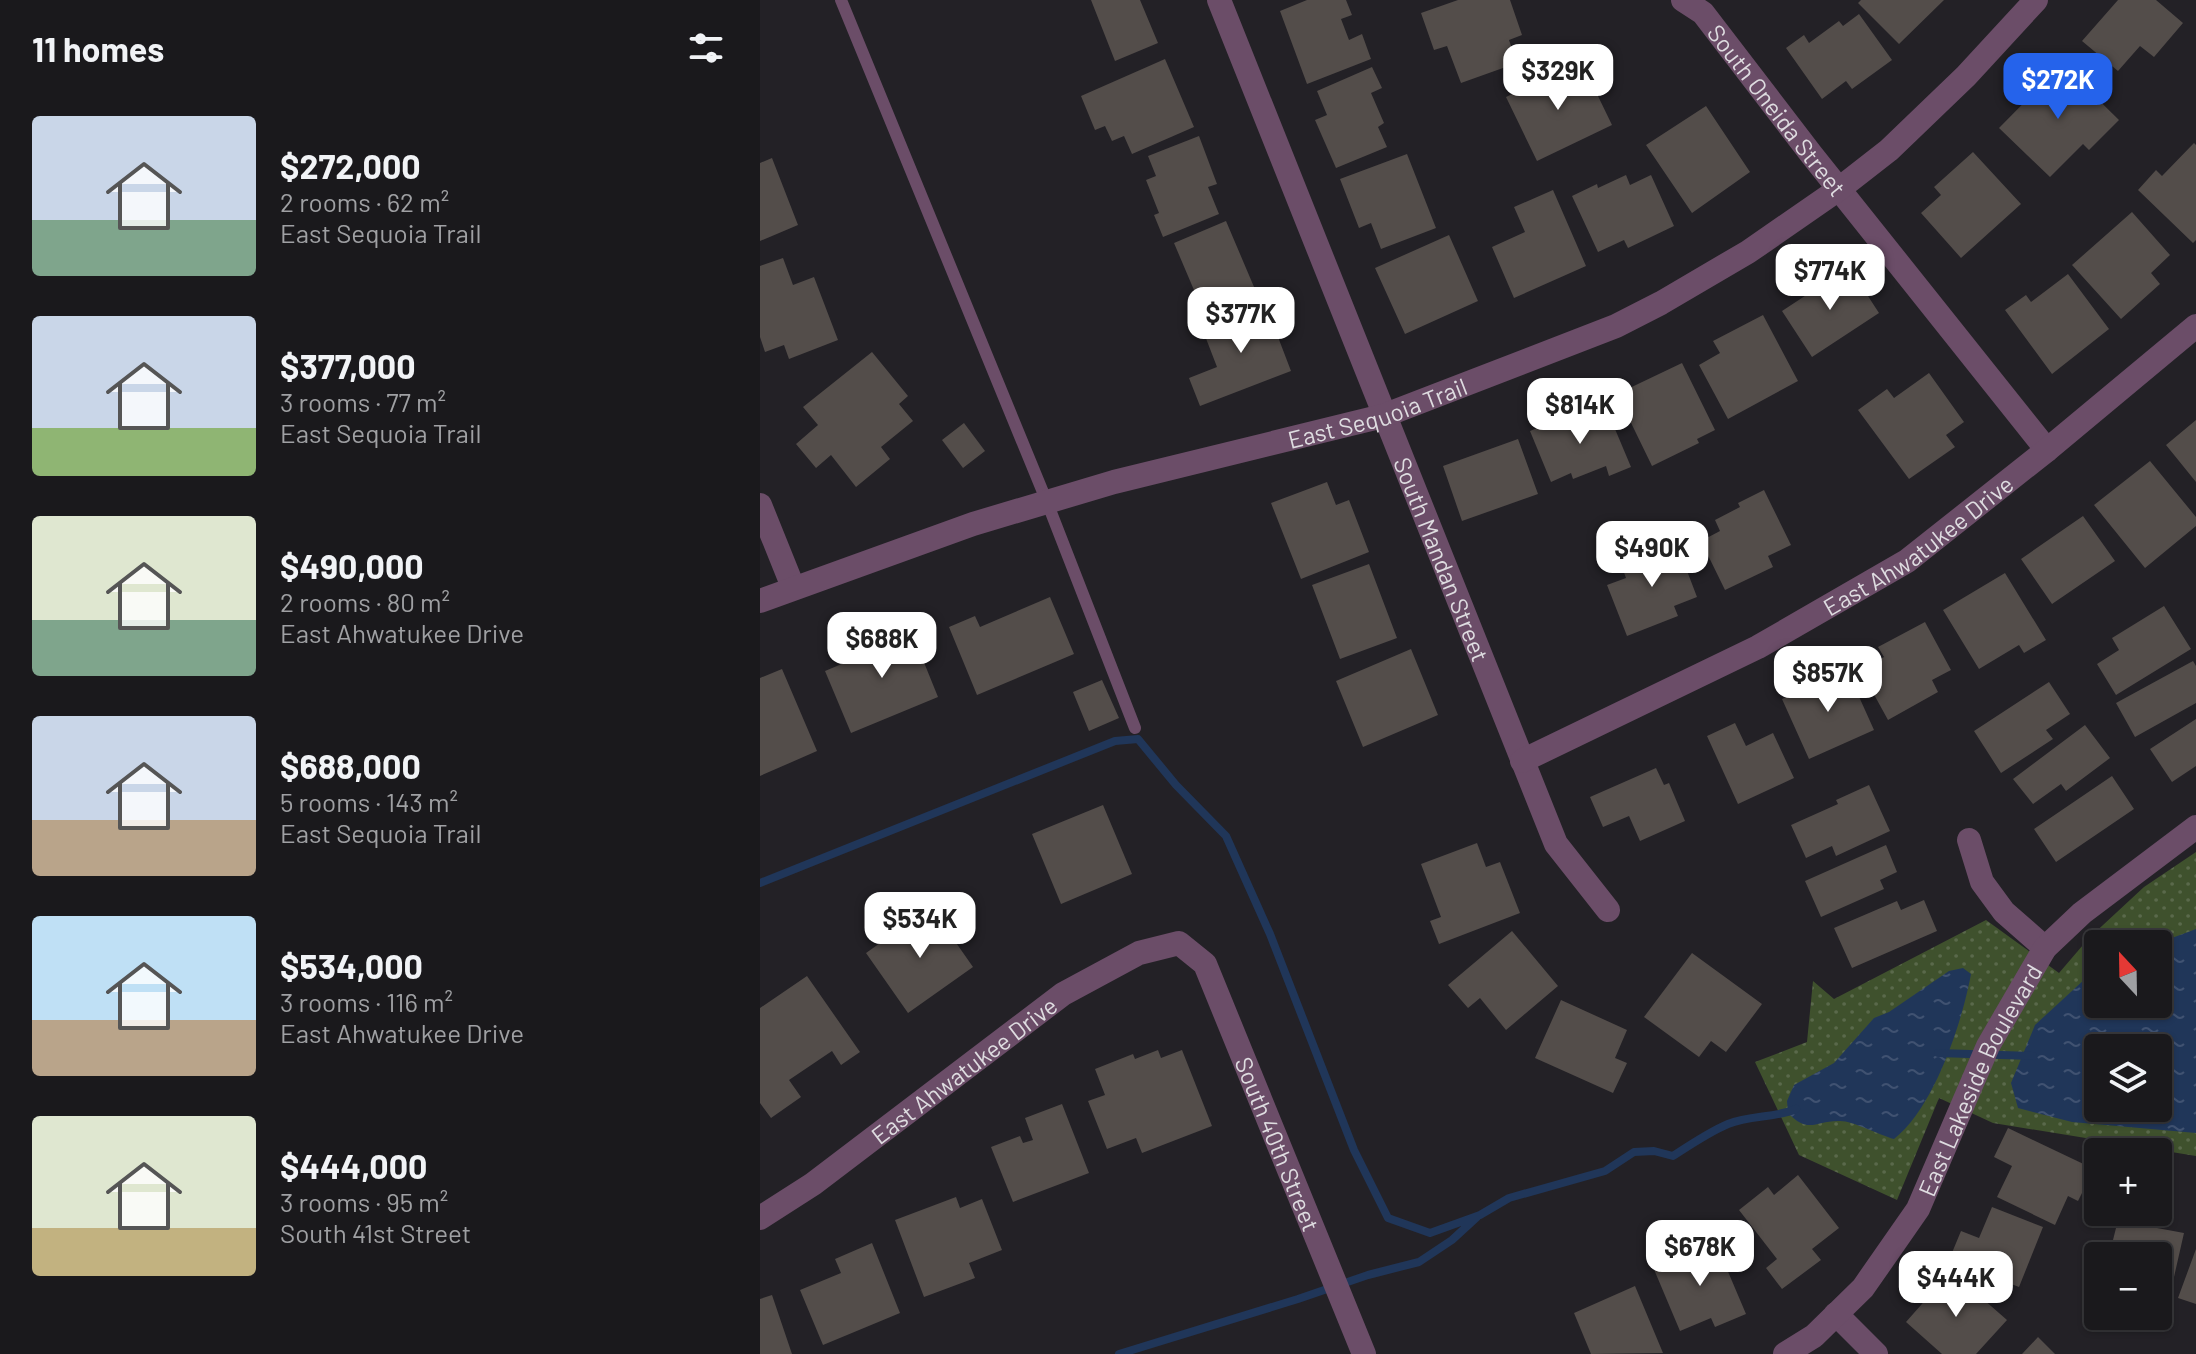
<!DOCTYPE html>
<html lang="en">
<head>
<meta charset="utf-8">
<style>
	:root { --surface:#1a191c; --page:#232225; --text:#f1f3f6; --muted:#9fa0a3; --line:#38383b; --accent:#2563eb }
	body { margin:0; font-family:Barlow,sans-serif; background:var(--page); color:var(--text); height:100vh; display:flex; flex-direction:column; font-size:30px; white-space:nowrap }
	* { box-sizing:border-box; margin:0 }
	p { font-size:26px; color:var(--muted) }
	.icon { flex:none; width:44px; height:44px; fill:none; stroke:currentColor; stroke-width:2; stroke-linecap:round; stroke-linejoin:round }
	.map { position:relative; flex:1; overflow:hidden }
	.drawer { display:flex; flex-direction:column; background:var(--surface); width:760px }
	.drawer>* { flex:none }
	.needle { width:52px; rotate:338deg }
	.controls { position:absolute; left:1324px; top:930px; display:grid; gap:16px }
	.controls a { display:grid; place-items:center; width:88px; height:88px; border-radius:8px; background:var(--surface); box-shadow:0 2px 6px #0004,0 0 0 2px var(--line); font-size:40px }
	.price { position:absolute; translate:-50% -68px; padding:0 18px; border-radius:16px; background:#fff; color:#222; font-size:26px; line-height:52px; filter:drop-shadow(0 2px 4px #0008) }
	.price::after { content:''; position:absolute; left:50%; top:48px; width:24px; height:18px; margin-left:-12px; background:inherit; clip-path:polygon(0 0,100% 0,50% 100%) }
	.price.selected { background:var(--accent); color:#fff }
	ul { padding:0; list-style:none }
	li { display:flex; align-items:center; gap:24px; height:200px; padding:0 32px }
	li span { display:grid; place-items:center; flex:none; width:224px; height:160px; border-radius:8px; color:#555 }
	li>.icon { margin-inline-start:auto }
	span .icon { width:96px; height:96px; fill:#fffc; stroke-width:1 }
	li b { font-size:34px }
	h2 { display:flex; justify-content:space-between; align-items:center; height:96px; padding:0 32px; font-size:34px }
	main { display:flex; flex:1; min-height:0 }
	.map>svg:first-child { display:block }
</style>
</head>
<body>
<main>
<section class="drawer">
<h2>11 homes<svg class="icon" aria-label="filters" viewBox="0 0 24 24"><path d="M4 7h16M4 17h16"/><circle cx="9" cy="7" r="2"/><circle cx="15" cy="17" r="2"/></svg></h2>
<ul>
<li><span style="background:linear-gradient(#c9d6e8 65%,#7fa58c 0)"><svg class="icon" aria-label="home" viewBox="0 0 24 24"><path d="M3 11l9-7 9 7M6 9v11h12V9"/></svg></span><div><b>$272,000</b><p>2 rooms · 62 m²</p><p>East Sequoia Trail</p></div></li>
<li><span style="background:linear-gradient(#c9d6e8 70%,#8fb573 0)"><svg class="icon" aria-label="home" viewBox="0 0 24 24"><path d="M3 11l9-7 9 7M6 9v11h12V9"/></svg></span><div><b>$377,000</b><p>3 rooms · 77 m²</p><p>East Sequoia Trail</p></div></li>
<li><span style="background:linear-gradient(#dfe7d0 65%,#7fa58c 0)"><svg class="icon" aria-label="home" viewBox="0 0 24 24"><path d="M3 11l9-7 9 7M6 9v11h12V9"/></svg></span><div><b>$490,000</b><p>2 rooms · 80 m²</p><p>East Ahwatukee Drive</p></div></li>
<li><span style="background:linear-gradient(#c9d6e8 65%,#b9a48a 0)"><svg class="icon" aria-label="home" viewBox="0 0 24 24"><path d="M3 11l9-7 9 7M6 9v11h12V9"/></svg></span><div><b>$688,000</b><p>5 rooms · 143 m²</p><p>East Sequoia Trail</p></div></li>
<li><span style="background:linear-gradient(#bfe0f5 65%,#b9a48a 0)"><svg class="icon" aria-label="home" viewBox="0 0 24 24"><path d="M3 11l9-7 9 7M6 9v11h12V9"/></svg></span><div><b>$534,000</b><p>3 rooms · 116 m²</p><p>East Ahwatukee Drive</p></div></li>
<li><span style="background:linear-gradient(#dfe7d0 70%,#c2b280 0)"><svg class="icon" aria-label="home" viewBox="0 0 24 24"><path d="M3 11l9-7 9 7M6 9v11h12V9"/></svg></span><div><b>$444,000</b><p>3 rooms · 95 m²</p><p>South 41st Street</p></div></li>
</ul>
</section>
<div class="map">
<svg width="1436" height="1354" viewBox="0 0 1436 1354">
	<defs>
		<pattern id="grass-dots" width="8" height="8" patternUnits="userSpaceOnUse" patternTransform="scale(2)"><rect width="8" height="8" fill="#3f512d"/><path d="M2 2h.1M6 6h.1" fill="none" stroke="#5a694b" stroke-width="1.8" stroke-linecap="round"/></pattern>
		<pattern id="water-ripples" width="26" height="14" patternUnits="userSpaceOnUse" patternTransform="scale(2)"><rect width="26" height="14" fill="#203659"/><path d="M2 4q2-2 4 0t4 0M15 11q2-2 4 0t4 0" fill="none" stroke="#405271"/></pattern>
	</defs>
	<rect width="100%" height="100%" fill="#232126"/>
	<path fill="url(#grass-dots)" fill-rule="evenodd" d="M1436,852v304l-203,-33 -54,-25 -42,102 -98,-45 -44,-93 52,-20 6,-61 21,18 152,-79 73,53 30,-35 55,-51zM1338,944h60v60h-60zM1338,1048h60v60h-60z"/>
	<path fill="url(#water-ripples)" fill-rule="evenodd" d="M1436,929v204l-124,-11 -54,-14 -7,-25 24,-58 63,-58v37h60l-2,-60zM1338,1048h60v60h-60z
		M1203,968l8,6c-9,49 -37,134 -77,165 -15,-4 -41,-18 -54,-18 -24,-1 -31,14 -52,-8l-1,-12 7,-16 40,-22 40,-45 15,-6 60,-41z"/>
	<g fill="none" stroke-linecap="round" stroke-linejoin="round">
		<path stroke="#203659" stroke-width="8" d="M0,883l355,-142 23,-2 38,46 50,51 44,98 84,216 34,68 42,15 50,-18 29,-17 96,-27 29,-19 20,-1 19,5c17,-11 36,-24 55,-32 22,-9 48,-6 68,-15
			M1178,1053l95,3
			M359,1354l179,-55 70,-24 51,-13 33,-22 25,-23"/>
	</g>
	<path fill="#534d4a" d="M331,0h49l18,43 -43,18z
		M547,0h39l6,15 -11,4 8,21 13,-6 9,25 -64,25 -27,-73z
		M698,0h52l12,35 -13,5 8,23 -56,20 -14,-37 -13,4 -13,-37z
		M1101,0h83l-45,44 -41,-41z
		M1358,0h38l27,23 -29,34 -14,-11 -22,25 -36,-30z
		M1099,14l33,46 -40,29 -6,-8 -24,18 -36,-51 18,-13 5,8 30,-22 4,5z
		M405,59l29,68 -62,27 -8,-18 -12,5 -7,-15 -10,4 -14,-34z
		M817,62l16,34 4,-2 15,31 -75,36 -31,-64z
		M1302,64l57,56 -30,30 -6,-6 -33,33 -51,-49z
		M612,67l10,21 -11,5 13,30 -6,4 9,20 -51,21 -21,-48 12,-5 -10,-24z
		M946,106l44,66 -58,41 -46,-68z
		M439,136l18,48 -9,3 11,27 -56,23 -9,-22 5,-2 -13,-33 10,-4 -8,-20z
		M1434,143l2,2v95l-3,3 -55,-53 18,-20 6,6z
		M1213,152l48,52 -60,54 -40,-45 20,-18 -7,-8z
		M647,154l29,74 -55,21 -10,-26 -12,5 -19,-49z
		M12,158l26,67 -38,16v-78z
		M866,175l4,10 21,-10 23,51 -46,22 -4,-8 -26,12 -26,-56 25,-12 1,4z
		M793,190l33,76 -72,32 -22,-51 33,-15 -11,-25z
		M1372,212l38,43 -19,18 9,11 -39,35 -49,-54z
		M466,221l31,73 -52,22 -31,-73z
		M689,235l29,66 -73,33 -30,-66z
		M23,258l10,27 21,-8 24,63 -49,19 -5,-14 -19,7 -5,-15v-71z
		M1089,267l30,46 -67,44 -30,-46z
		M1308,274l41,55 -57,45 -47,-64 21,-15 5,7z
		M505,303l26,68 -91,35 -11,-28 28,-11 -15,-39z
		M1003,315l35,66 -70,38 -29,-54 21,-12 -7,-12z
		M112,352l36,44 -9,8 14,17 -32,26 9,12 -34,28 -25,-32 -15,13 -20,-24 22,-19 -15,-18z
		M922,363l33,67 -18,9 2,4 -47,23 -35,-72z
		M1169,373l35,49 -18,13 9,12 -46,32 -51,-69 29,-21 7,9z
		M820,410l3,10 24,-10 24,57 -22,9 -3,-10 -33,13 -2,-6 -20,9 -21,-51z
		M1436,420v62l-30,-37z
		M204,423l21,28 -22,17 -21,-28z
		M758,439l20,55 -76,27 -19,-55z
		M1390,461l46,56v9l-51,42 -51,-63z
		M567,482l9,23 13,-5 20,52 -68,27 -30,-76z
		M1004,490l27,55 -23,11 5,11 -48,23 -24,-49 19,-10 -5,-11 25,-13 -2,-4z
		M1323,516l32,45 -63,43 -31,-45z
		M916,542l21,55 -23,9 4,10 -51,20 -20,-51 19,-7 -5,-14z
		M609,564l28,74 -57,21 -28,-74z
		M1245,573l41,67 -22,13 -5,-8 -40,24 -36,-59z
		M290,597l24,57 -97,41 -28,-68 26,-11 5,11z
		M1404,606l27,43 -75,46 -19,-31 22,-14 -7,-12z
		M1165,622l26,48 -19,10 6,12 -50,28 -28,-51 24,-12 -6,-10z
		M148,623l30,74 -87,36 -26,-62 50,-21 -4,-11z
		M651,649l27,66 -75,32 -27,-66z
		M1433,661l3,5v37l-61,34 -19,-34z
		M22,669l35,82 -57,25v-98z
		M1087,670l27,60 -65,29 -27,-60z
		M342,680l17,38 -30,13 -16,-39z
		M1289,682l21,32 -24,16 7,9 -52,34 -27,-42z
		M1436,719v47l-24,16 -22,-33z
		M975,723l11,23 27,-13 21,45 -56,26 -31,-68z
		M1325,725l25,33 -44,33 -5,-7 -28,20 -20,-25z
		M896,768l8,17 5,-2 16,38 -45,20 -11,-25 -26,11 -13,-30z
		M1352,776l22,33 -78,53 -22,-33z
		M1109,785l21,46 -54,25 -4,-10 -26,12 -15,-33 47,-21 -2,-4z
		M343,805l29,69 -71,30 -29,-70z
		M717,843l9,24 14,-5 20,51 -81,31 -9,-23 11,-4 -20,-53z
		M1126,845l11,27 -17,8 4,9 -63,28 -16,-36z
		M1164,900l13,31 -85,37 -18,-40 63,-27 4,9z
		M171,907l42,60 -65,46 -42,-60z
		M752,931l46,55 -52,44 -26,-32 -12,10 -20,-23z
		M932,953l70,51 -36,48 -15,-11 -12,16 -55,-40z
		M47,976l53,76 -19,13 -9,-14 -43,29 12,17 -30,21 -11,-15v-95z
		M801,1000l66,30 -12,28 12,5 -14,30 -78,-35z
		M398,1050l3,8 21,-8 30,76 -70,27 -6,-15 -29,11 -19,-48 17,-6 -10,-26 38,-15 2,5z
		M302,1104l27,69 -76,29 -22,-55 29,-11 3,7 10,-3 -8,-22z
		M1248,1128l86,41 -16,32 -10,-5 -13,29 -58,-28 15,-31 -18,-9z
		M1038,1175l41,53 -27,21 9,11 -39,29 -16,-21 11,-9 -38,-49 29,-23 6,8z
		M196,1197l4,11 22,-9 20,51 -33,13 6,15 -51,19 -29,-77z
		M1232,1207l51,20 -24,60 -70,-27 12,-29 18,7z
		M1360,1212h19l20,5 -2,11 27,5 -15,66 -11,-3v-40h-49z
		M955,1241l31,73 -31,13 -4,-9 -31,13 -27,-64z
		M112,1243l28,70 -77,32 -23,-55 41,-17 -6,-14z
		M1436,1249v55l-18,-6z
		M1329,1260l9,2v30l-15,-3z
		M1191,1271l56,49 -31,34h-34l-36,-32z
		M875,1286l28,67 -72,1 -17,-41z
		M12,1295l20,59h-32v-55z
		M1278,1337l17,17h-33z"/>
	<g fill="none" stroke-linecap="round" stroke-linejoin="round">
		<path stroke="#6b4d68" stroke-width="12" d="M81,0l206,502 88,226"/>
		<g stroke="#6b4d68" stroke-width="24">
			<path id="s1" d="M459,0l337,844 52,66"/>
			<path id="s2" d="M923,0l20,13 108,141 236,296"/>
			<path d="M0,505l33,82"/>
			<path id="s3" d="M0,601l213,-77 141,-42 269,-66 233,-90 45,-23 87,-51 91,-63 50,-39 77,-74 70,-76"/>
			<path id="s4" d="M762,761l236,-114 149,-86 140,-111 149,-124"/>
			<path d="M1209,840l13,42 22,30 41,36"/>
			<path id="s5" d="M0,1218l53,-34 250,-190 76,-41 40,-10 26,21 159,390"/>
			<path d="M1076,1314l40,40"/>
			<path id="s6" d="M1025,1354l29,-18 49,-48 55,-79 70,-163 57,-98 37,-35 114,-86"/>
		</g>
	</g>
	<g text-anchor="middle" dominant-baseline="central" stroke-width="6" stroke-linejoin="round" paint-order="stroke">
		<g font-size="24" fill="#dedce0" stroke="#0c0b0d">
			<text stroke="none"><textPath href="#s2" startOffset="146">South Oneida Street</textPath></text>
			<text stroke="none"><textPath href="#s3" startOffset="646">East Sequoia Trail</textPath></text>
			<text stroke="none"><textPath href="#s4" startOffset="452">East Ahwatukee Drive</textPath></text>
			<text stroke="none"><textPath href="#s1" startOffset="602">South Mandan Street</textPath></text>
			<text stroke="none"><textPath href="#s5" startOffset="252">East Ahwatukee Drive</textPath></text>
			<text stroke="none"><textPath href="#s6" startOffset="342">East Lakeside Boulevard</textPath></text>
			<text stroke="none"><textPath href="#s5" startOffset="732">South 40th Street</textPath></text>
		</g>
	</g>
</svg>
<div class="controls">
<a><svg class="needle" viewBox="-14 -14 28 28"><path d="M0-13l5 13h-10z" fill="#e53935"/><path d="M0 13l5-13h-10z" fill="#9fa0a3"/></svg></a>
<a><svg class="icon" aria-label="layers" viewBox="0 0 24 24"><path d="M12 4l9 5-9 5-9-5zM3 14l9 5 9-5"/></svg></a>
<a>+</a>
<a>−</a>
</div>
<b class="price" style="left:798px;top:112px">$329K</b>
<b class="price selected" style="left:1298px;top:121px">$272K</b>
<b class="price" style="left:1070px;top:312px">$774K</b>
<b class="price" style="left:481px;top:355px">$377K</b>
<b class="price" style="left:820px;top:446px">$814K</b>
<b class="price" style="left:892px;top:589px">$490K</b>
<b class="price" style="left:122px;top:680px">$688K</b>
<b class="price" style="left:1068px;top:714px">$857K</b>
<b class="price" style="left:160px;top:960px">$534K</b>
<b class="price" style="left:940px;top:1288px">$678K</b>
<b class="price" style="left:1196px;top:1319px">$444K</b>
</div>
</main>
</body>
</html>
